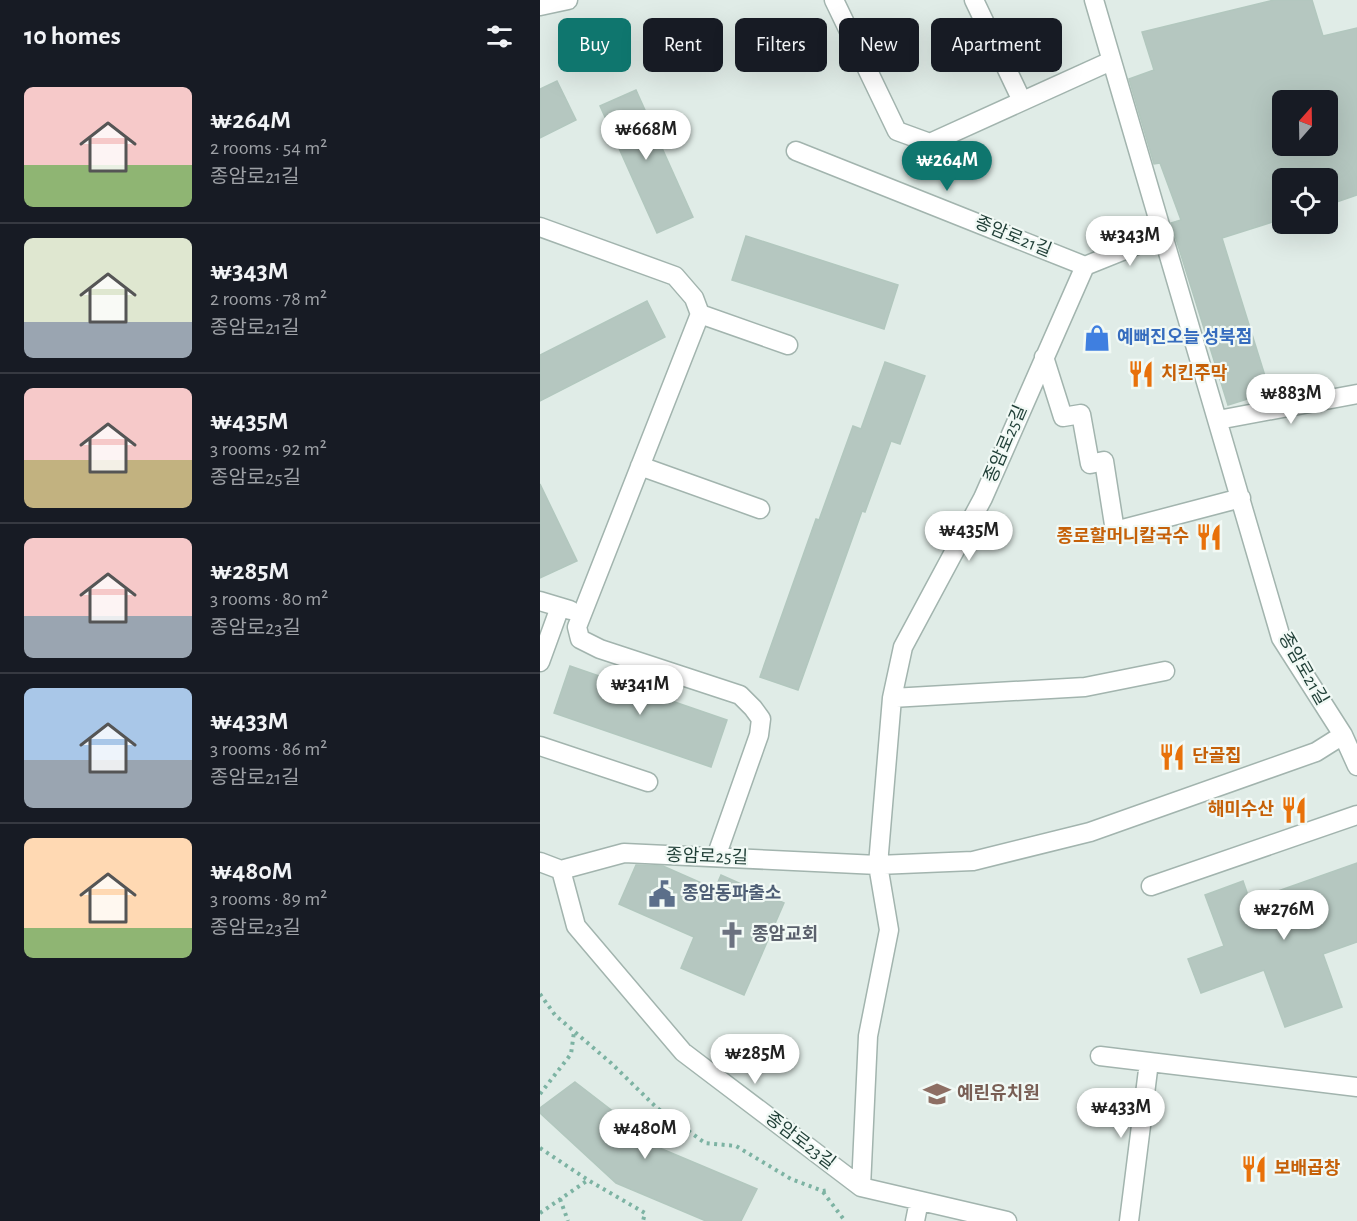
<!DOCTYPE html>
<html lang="en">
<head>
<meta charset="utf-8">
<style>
	:root { --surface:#171b24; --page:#20242c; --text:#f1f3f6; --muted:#9ea1a6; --line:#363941; --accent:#0f766e }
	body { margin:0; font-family:"Alegreya Sans","Noto Sans KR",sans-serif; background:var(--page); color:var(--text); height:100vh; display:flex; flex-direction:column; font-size:22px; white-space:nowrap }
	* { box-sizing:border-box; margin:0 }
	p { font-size:20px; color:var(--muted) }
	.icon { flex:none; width:33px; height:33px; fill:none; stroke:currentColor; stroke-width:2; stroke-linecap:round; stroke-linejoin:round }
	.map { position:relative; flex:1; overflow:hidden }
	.details { display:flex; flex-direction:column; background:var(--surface); width:540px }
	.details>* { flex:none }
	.top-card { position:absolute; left:18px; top:18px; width:570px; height:54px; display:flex; gap:12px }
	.needle { width:39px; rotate:20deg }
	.controls { position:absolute; left:732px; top:90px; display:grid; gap:12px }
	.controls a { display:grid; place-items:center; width:66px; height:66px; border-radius:9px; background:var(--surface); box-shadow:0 6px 24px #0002; font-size:30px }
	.price { position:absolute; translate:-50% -51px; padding:0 14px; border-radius:21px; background:#fff; color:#222; font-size:20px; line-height:39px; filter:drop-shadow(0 2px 3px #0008) }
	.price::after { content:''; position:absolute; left:50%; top:36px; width:18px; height:14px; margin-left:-9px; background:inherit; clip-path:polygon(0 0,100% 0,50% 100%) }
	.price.active { background:var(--accent); color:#fff }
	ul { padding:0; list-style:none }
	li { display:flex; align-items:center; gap:18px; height:150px; padding:0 24px }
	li+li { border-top:2px solid var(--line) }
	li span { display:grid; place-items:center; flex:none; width:168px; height:120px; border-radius:9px; color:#555 }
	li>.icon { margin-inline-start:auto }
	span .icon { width:72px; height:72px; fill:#fffc; stroke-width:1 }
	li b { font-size:26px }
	h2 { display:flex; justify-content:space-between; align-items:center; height:72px; padding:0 24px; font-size:26px }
	.chip { padding:0 21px; border-radius:9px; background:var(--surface); box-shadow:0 6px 24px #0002; font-size:21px; line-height:54px }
	.chip.active { background:var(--accent); color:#fff }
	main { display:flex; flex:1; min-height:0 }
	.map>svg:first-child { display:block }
</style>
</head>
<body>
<main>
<section class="details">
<h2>10 homes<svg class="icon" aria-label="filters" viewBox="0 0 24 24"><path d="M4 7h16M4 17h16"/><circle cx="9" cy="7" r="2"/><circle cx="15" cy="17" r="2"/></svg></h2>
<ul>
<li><span style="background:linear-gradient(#f6c9c9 65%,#8fb573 0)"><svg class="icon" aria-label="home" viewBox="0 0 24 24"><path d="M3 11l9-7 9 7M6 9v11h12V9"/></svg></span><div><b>₩264M</b><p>2 rooms · 54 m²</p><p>종암로21길</p></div></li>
<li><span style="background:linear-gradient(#dfe7d0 70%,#9aa5b1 0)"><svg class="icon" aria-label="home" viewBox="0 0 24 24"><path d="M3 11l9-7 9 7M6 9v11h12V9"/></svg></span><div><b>₩343M</b><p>2 rooms · 78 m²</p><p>종암로21길</p></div></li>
<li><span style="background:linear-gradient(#f6c9c9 60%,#c2b280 0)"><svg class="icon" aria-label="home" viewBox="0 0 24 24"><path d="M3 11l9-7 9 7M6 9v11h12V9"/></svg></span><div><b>₩435M</b><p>3 rooms · 92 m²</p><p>종암로25길</p></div></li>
<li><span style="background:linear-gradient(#f6c9c9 65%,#9aa5b1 0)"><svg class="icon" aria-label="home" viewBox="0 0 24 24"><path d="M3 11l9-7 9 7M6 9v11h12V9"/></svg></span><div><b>₩285M</b><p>3 rooms · 80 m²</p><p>종암로23길</p></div></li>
<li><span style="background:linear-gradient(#a9c7e8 60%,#9aa5b1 0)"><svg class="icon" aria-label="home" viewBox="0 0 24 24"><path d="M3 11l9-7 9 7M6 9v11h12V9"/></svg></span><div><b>₩433M</b><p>3 rooms · 86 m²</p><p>종암로21길</p></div></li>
<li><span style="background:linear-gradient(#ffd9b3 75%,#8fb573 0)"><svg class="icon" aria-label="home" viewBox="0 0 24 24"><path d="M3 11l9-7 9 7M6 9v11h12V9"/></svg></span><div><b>₩480M</b><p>3 rooms · 89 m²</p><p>종암로23길</p></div></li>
</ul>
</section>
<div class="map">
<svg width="817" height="1221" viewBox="0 0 817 1221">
	<rect width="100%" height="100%" fill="#e0ece7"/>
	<path fill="#b5c7c0" stroke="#b2c7be" stroke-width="1.5" fill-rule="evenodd" d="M734,0h38l11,36 34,-8v167l-29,10v-27h-46v41l-60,19 48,154 -42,13 -57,-182 10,-3 -21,-57 -6,1 -25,-85 25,-9 -12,-38zM788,95v51h-46v-46h20z
		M17,81l19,39 -36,18v-49z
		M96,90l57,127 -36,16 -57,-127z
		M206,236l152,49 -14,44 -152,-49z
		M107,301l18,36 -125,64v-46z
		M345,362l40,14 -25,68 -9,-3 -26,71 -3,-1 -64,179 -38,-13 56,-158 3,1 34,-94 8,3z
		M0,484l37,77 -37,17z
		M30,666l157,54 -16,47 -157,-54z
		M817,863v79l-34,12 19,53 -57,20 -21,-57 -63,23 -13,-34 36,-13 -19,-51 38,-14 7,20z
		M96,865l27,1 52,23 6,-14 63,28 -40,92 -63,-27 13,-31 -75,-33z
		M35,1082l87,67 95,40 -16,32h-35l-90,-38 -76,-70v-5z"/>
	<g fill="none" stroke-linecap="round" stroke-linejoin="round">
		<defs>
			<path id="minor" d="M294,0l63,131 33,12 181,-82
				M434,0l48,101
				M554,0l187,638 62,97 14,31
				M0,6l28,-6
				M256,151l289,115 77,-31
				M0,227l135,49 19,22 6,16 -123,313 3,12 20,10 140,46 13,13 8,11 -2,16 -43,122
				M160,314l88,31
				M504,357l19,60 18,-3 9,50 14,-3 11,70 126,-33
				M678,420l139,-26
				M100,466l120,43
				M0,601l30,9
				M0,662l20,-55
				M352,698l193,-11 80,-16
				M0,746l108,36
				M0,862l21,8 63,-17 254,12 95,-4 117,-29 226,-80 27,-17
				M21,870l15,56 107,126 178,135 146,34
				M611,886l206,-71
				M560,1056l257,31
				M321,1187l7,-151 21,-106 -11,-65 14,-167 11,-51 80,-149 102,-232
				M375,1221l4,-20
				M589,1221l20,-159"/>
		</defs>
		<use href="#minor" stroke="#a2b4ae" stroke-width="21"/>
		<path stroke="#7db3a3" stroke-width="4" stroke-dasharray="3 4.5" stroke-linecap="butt" d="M0,994l15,21 56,48 46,45 48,35 31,3 55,33 32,12 6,-1
			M0,1094l31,-40 3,-22
			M0,1148l48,32 57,33 -2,8
			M283,1192l22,29
			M20,1199l8,22
			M0,1213l48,-33"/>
		<use href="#minor" stroke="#fff" stroke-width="18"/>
	</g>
	<defs>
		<symbol id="shop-bare" viewBox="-9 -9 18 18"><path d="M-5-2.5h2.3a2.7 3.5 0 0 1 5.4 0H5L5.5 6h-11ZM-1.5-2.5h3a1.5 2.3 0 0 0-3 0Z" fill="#3f7fe0" stroke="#f1f9f5" stroke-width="2.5" paint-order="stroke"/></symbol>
		<symbol id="restaurant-bare" viewBox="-9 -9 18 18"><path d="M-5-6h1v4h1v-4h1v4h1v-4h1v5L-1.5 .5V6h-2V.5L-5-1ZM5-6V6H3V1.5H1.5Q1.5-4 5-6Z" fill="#e8710a" stroke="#f1f9f5" stroke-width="2.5" paint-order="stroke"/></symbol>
		<symbol id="civic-bare" viewBox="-9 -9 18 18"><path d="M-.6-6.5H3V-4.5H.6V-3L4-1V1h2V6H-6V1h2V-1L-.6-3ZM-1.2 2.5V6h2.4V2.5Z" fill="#5c6f8a" stroke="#f1f9f5" stroke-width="2.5" paint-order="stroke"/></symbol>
		<symbol id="church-bare" viewBox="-9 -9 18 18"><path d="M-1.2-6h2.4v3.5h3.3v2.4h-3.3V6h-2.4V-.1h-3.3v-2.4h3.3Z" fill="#6b7280" stroke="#f1f9f5" stroke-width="2.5" paint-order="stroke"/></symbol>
		<symbol id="school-bare" viewBox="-9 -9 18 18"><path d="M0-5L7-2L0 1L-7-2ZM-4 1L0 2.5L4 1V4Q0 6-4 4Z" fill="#8d6e63" stroke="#f1f9f5" stroke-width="2.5" paint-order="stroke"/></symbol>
	</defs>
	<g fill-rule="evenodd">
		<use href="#shop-bare" x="538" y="319" width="38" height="38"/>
		<use href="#restaurant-bare" x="582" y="355" width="38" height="38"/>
		<use href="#restaurant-bare" x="650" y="518" width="38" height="38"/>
		<use href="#restaurant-bare" x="613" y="738" width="38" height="38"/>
		<use href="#restaurant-bare" x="735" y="791" width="38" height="38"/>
		<use href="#civic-bare" x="103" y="875" width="38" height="38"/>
		<use href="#church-bare" x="173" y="916" width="38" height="38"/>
		<use href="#school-bare" x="378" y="1075" width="38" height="38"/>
		<use href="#restaurant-bare" x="695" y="1150" width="38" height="38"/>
	</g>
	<g text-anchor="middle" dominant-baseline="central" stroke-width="4.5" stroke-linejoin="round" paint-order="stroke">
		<g font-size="18" fill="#1f3e36" stroke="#f1f9f5">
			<text transform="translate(473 237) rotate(22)">종암로21길</text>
			<text transform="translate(466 444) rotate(-67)">종암로25길</text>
			<text transform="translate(763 669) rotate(60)">종암로21길</text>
			<text transform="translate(167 857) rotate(2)">종암로25길</text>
			<text transform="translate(260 1141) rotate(37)">종암로23길</text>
		</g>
		<g font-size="18" font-weight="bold" fill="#366cbe" stroke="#f1f9f5" text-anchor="start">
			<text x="577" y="338">예뻐진오늘 성북점</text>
		</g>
		<g font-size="18" font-weight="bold" fill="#c56008" stroke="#f1f9f5" text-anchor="start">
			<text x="621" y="374">치킨주막</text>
			<text x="649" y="537" text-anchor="end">종로할머니칼국수</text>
			<text x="652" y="757">단골집</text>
			<text x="734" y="810" text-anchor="end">해미수산</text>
			<text x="734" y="1169">보배곱창</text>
		</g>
		<g font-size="18" font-weight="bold" fill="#4e5e75" stroke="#f1f9f5" text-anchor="start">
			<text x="142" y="894">종암동파출소</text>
		</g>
		<g font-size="18" font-weight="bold" fill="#5b616d" stroke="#f1f9f5" text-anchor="start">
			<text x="212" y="935">종암교회</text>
		</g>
		<g font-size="18" font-weight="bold" fill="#785e54" stroke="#f1f9f5" text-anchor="start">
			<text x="417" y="1094">예린유치원</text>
		</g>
	</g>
</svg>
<div class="controls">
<a><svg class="needle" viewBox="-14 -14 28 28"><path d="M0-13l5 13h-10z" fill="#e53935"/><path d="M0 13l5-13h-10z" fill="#9ea1a6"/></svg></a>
<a><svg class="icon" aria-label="locate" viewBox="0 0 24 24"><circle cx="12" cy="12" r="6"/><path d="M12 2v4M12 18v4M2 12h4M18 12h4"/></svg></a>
</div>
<b class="price" style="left:106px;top:161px">₩668M</b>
<b class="price active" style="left:407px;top:192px">₩264M</b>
<b class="price" style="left:590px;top:267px">₩343M</b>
<b class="price" style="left:751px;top:425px">₩883M</b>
<b class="price" style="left:429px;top:562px">₩435M</b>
<b class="price" style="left:100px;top:716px">₩341M</b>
<b class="price" style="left:744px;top:941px">₩276M</b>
<b class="price" style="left:215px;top:1085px">₩285M</b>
<b class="price" style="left:581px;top:1139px">₩433M</b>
<b class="price" style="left:105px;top:1160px">₩480M</b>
<div class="top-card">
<a class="chip active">Buy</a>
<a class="chip">Rent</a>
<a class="chip">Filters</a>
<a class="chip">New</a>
<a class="chip">Apartment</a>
</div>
</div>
</main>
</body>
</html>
